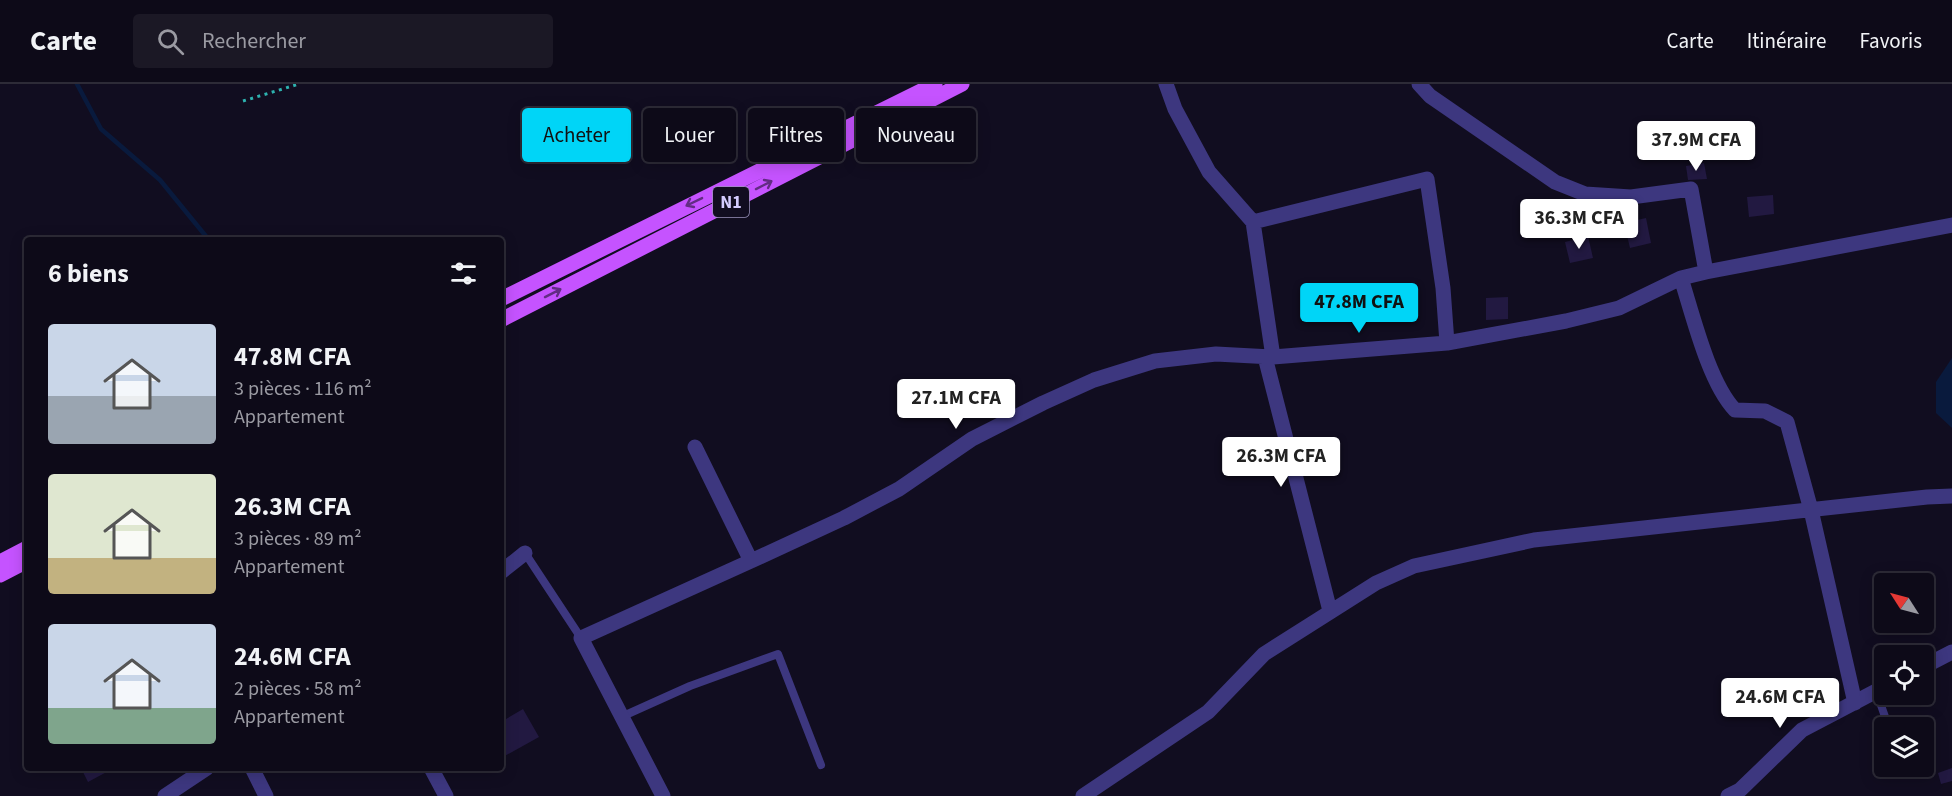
<!DOCTYPE html>
<html lang="fr">
<head>
<meta charset="utf-8">
<style>
	:root { --surface:#0d0a18; --page:#1b1825; --text:#f1f3f6; --muted:#9a9aa2; --line:#2d2b37; --accent:#00d5f7 }
	body { margin:0; font-family:"Source Sans 3",sans-serif; background:var(--page); color:var(--text); height:100vh; display:flex; flex-direction:column; font-size:22px; white-space:nowrap }
	* { box-sizing:border-box; margin:0 }
	p { font-size:20px; color:var(--muted) }
	.icon { flex:none; width:33px; height:33px; fill:none; stroke:currentColor; stroke-width:2; stroke-linecap:round; stroke-linejoin:round }
	.map { position:relative; flex:1; overflow:hidden }
	.sheet { position:absolute; left:24px; top:153px; width:480px; height:534px; display:flex; flex-direction:column; background:var(--surface); border-radius:6px; box-shadow:0 3px 15px #0003,0 0 0 2px var(--line) }
	.sheet>* { flex:none }
	.banner { position:absolute; left:522px; top:24px; width:570px; height:54px; display:flex; gap:12px }
	.needle { width:39px; rotate:306deg }
	.fabs { position:absolute; left:1874px; top:489px; display:grid; gap:12px }
	.fabs a { display:grid; place-items:center; width:60px; height:60px; border-radius:6px; background:var(--surface); box-shadow:0 3px 15px #0003,0 0 0 2px var(--line); font-size:30px }
	.price { position:absolute; translate:-50% -51px; padding:0 14px; border-radius:6px; background:#fff; color:#222; font-size:20px; line-height:39px; filter:drop-shadow(0 2px 3px #0008) }
	.price::after { content:''; position:absolute; left:50%; top:36px; width:18px; height:14px; margin-left:-9px; background:inherit; clip-path:polygon(0 0,100% 0,50% 100%) }
	.price.current { background:var(--accent); color:#111 }
	ul { padding:0; list-style:none }
	li { display:flex; align-items:center; gap:18px; height:150px; padding:0 24px }
	li span { display:grid; place-items:center; flex:none; width:168px; height:120px; border-radius:6px; color:#555 }
	li>.icon { margin-inline-start:auto }
	span .icon { width:72px; height:72px; fill:#fffc; stroke-width:1 }
	li b { font-size:26px }
	h2 { display:flex; justify-content:space-between; align-items:center; height:72px; padding:0 24px; font-size:26px }
	.chip { padding:0 21px; border-radius:6px; background:var(--surface); box-shadow:0 3px 15px #0003,0 0 0 2px var(--line); font-size:21px; line-height:54px }
	.chip.current { background:var(--accent); color:#111 }
	header { display:flex; align-items:center; gap:36px; box-sizing:border-box; height:84px; padding:0 30px; background:var(--surface); border-bottom:2px solid var(--line) }
	header strong { font-size:28px }
	nav { display:flex; gap:33px; margin-inline-start:auto; font-size:21px }
	.search { width:420px; height:54px; background:var(--page); display:flex; align-items:center; gap:15px; box-sizing:border-box; padding:0 21px; border-radius:6px; color:var(--muted); font-size:22px }
	.map>svg:first-child { display:block }
</style>
</head>
<body>
<header>
<strong>Carte</strong>
<div class="search"><svg class="icon" aria-label="search" viewBox="0 0 24 24"><circle cx="10" cy="10" r="6"/><path d="M15 15l6 6"/></svg>Rechercher</div>
<nav><a>Carte</a><a>Itinéraire</a><a>Favoris</a></nav>
</header>
<div class="map">
<svg width="1952" height="712" viewBox="0 0 1952 712">
	<rect width="100%" height="100%" fill="#110d20"/>
	<path fill="#091a3d" d="M1952,274v70l-16,-15v-31z"/>
	<g fill="none" stroke-linecap="round" stroke-linejoin="round">
		<path stroke="#091a3d" stroke-width="4.5" d="M77,0l24,45 59,51 49,60"/>
	</g>
	<path fill="#221941" d="M1704,79l3,16 -19,1 -2,-14z
		M1773,111l1,19 -25,3 -2,-20z
		M1646,134l5,25 -21,5 -6,-25z
		M1588,152l5,22 -23,5 -5,-21z
		M1508,213v22l-22,1v-22z
		M523,625l16,28 -38,21v-36z
		M81,684h33l-26,14z
		M1952,684v13l-11,3 -3,-11z"/>
	<g fill="none" stroke-linecap="round" stroke-linejoin="round">
		<path stroke="#2db2af" stroke-width="3" stroke-dasharray="3 4.5" stroke-linecap="butt" d="M243,17l56,-17"/>
		<path stroke="#3d377f" stroke-width="8" d="M525,469l56,85
			M1876,607l13,37
			M621,633l69,-31 88,-32 43,111
			M1904,682l1,5"/>
		<path stroke="#3d377f" stroke-width="15" d="M1166,0l9,25 34,63 44,50 174,-43 16,109 4,55 119,-22 53,-13 62,-30
			M1419,0l11,12 125,86 30,12 46,3 60,-8 15,83 -25,6c12,38 28,105 54,132l30,1 22,11 24,88 44,193
			M1253,138l20,135
			M1706,188l246,-47
			M1265,273l65,254
			M695,363l56,114 93,-43 55,-29 73,-50 71,-36 51,-23 61,-19 61,-7 57,3 174,-14
			M501,488l24,-19
			M1923,583l29,-15
			M252,684l14,28
			M431,684l15,28
			M165,712l42,-28
			M663,712l-82,-158 170,-77
			M1083,712l125,-84 56,-58 112,-71 38,-17 120,-26 393,-43 25,-1
			M1728,712l12,-6 62,-60 82,-43"/>
		<path stroke="#c553ff" stroke-width="15" d="M501,215l434,-215
			M501,236l461,-236
			M0,478l27,-14
			M0,491l27,-14"/>
	</g>
	<defs><path id="oneway-shaft" d="M-6 0H5M1.5-3L5.5 0L1.5 3" fill="none" stroke-width="1.6" stroke-linecap="round" stroke-linejoin="round" transform="scale(1.5)"/></defs>
	<g stroke="#622c84">
		<use href="#oneway-shaft" transform="translate(764 101) rotate(-27)"/>
		<use href="#oneway-shaft" transform="translate(694 118) rotate(154)"/>
		<use href="#oneway-shaft" transform="translate(553 209) rotate(-27)"/>
	</g>
	<g text-anchor="middle" dominant-baseline="central" stroke-width="6" stroke-linejoin="round" paint-order="stroke">
		<rect fill="#110d20" stroke="#9a93bc" stroke-width="1.5" x="713" y="103" width="36" height="30" rx="4.5"/>
		<g font-size="18" font-weight="bold" fill="#d4ccff">
			<text x="731" y="118">N1</text>
		</g>
	</g>
</svg>
<div class="fabs">
<a><svg class="needle" viewBox="-14 -14 28 28"><path d="M0-13l5 13h-10z" fill="#e53935"/><path d="M0 13l5-13h-10z" fill="#9a9aa2"/></svg></a>
<a><svg class="icon" aria-label="locate" viewBox="0 0 24 24"><circle cx="12" cy="12" r="6"/><path d="M12 2v4M12 18v4M2 12h4M18 12h4"/></svg></a>
<a><svg class="icon" aria-label="layers" viewBox="0 0 24 24"><path d="M12 4l9 5-9 5-9-5zM3 14l9 5 9-5"/></svg></a>
</div>
<b class="price" style="left:1696px;top:88px">37.9M CFA</b>
<b class="price" style="left:1579px;top:166px">36.3M CFA</b>
<b class="price current" style="left:1359px;top:250px">47.8M CFA</b>
<b class="price" style="left:956px;top:346px">27.1M CFA</b>
<b class="price" style="left:1281px;top:404px">26.3M CFA</b>
<b class="price" style="left:1780px;top:645px">24.6M CFA</b>
<div class="banner">
<a class="chip current">Acheter</a>
<a class="chip">Louer</a>
<a class="chip">Filtres</a>
<a class="chip">Nouveau</a>
</div>
<section class="sheet">
<h2>6 biens<svg class="icon" aria-label="filters" viewBox="0 0 24 24"><path d="M4 7h16M4 17h16"/><circle cx="9" cy="7" r="2"/><circle cx="15" cy="17" r="2"/></svg></h2>
<ul>
<li><span style="background:linear-gradient(#c9d6e8 60%,#9aa5b1 0)"><svg class="icon" aria-label="home" viewBox="0 0 24 24"><path d="M3 11l9-7 9 7M6 9v11h12V9"/></svg></span><div><b>47.8M CFA</b><p>3 pièces · 116 m²</p><p>Appartement</p></div></li>
<li><span style="background:linear-gradient(#dfe7d0 70%,#c2b280 0)"><svg class="icon" aria-label="home" viewBox="0 0 24 24"><path d="M3 11l9-7 9 7M6 9v11h12V9"/></svg></span><div><b>26.3M CFA</b><p>3 pièces · 89 m²</p><p>Appartement</p></div></li>
<li><span style="background:linear-gradient(#c9d6e8 70%,#7fa58c 0)"><svg class="icon" aria-label="home" viewBox="0 0 24 24"><path d="M3 11l9-7 9 7M6 9v11h12V9"/></svg></span><div><b>24.6M CFA</b><p>2 pièces · 58 m²</p><p>Appartement</p></div></li>
</ul>
</section>
</div>
</body>
</html>
